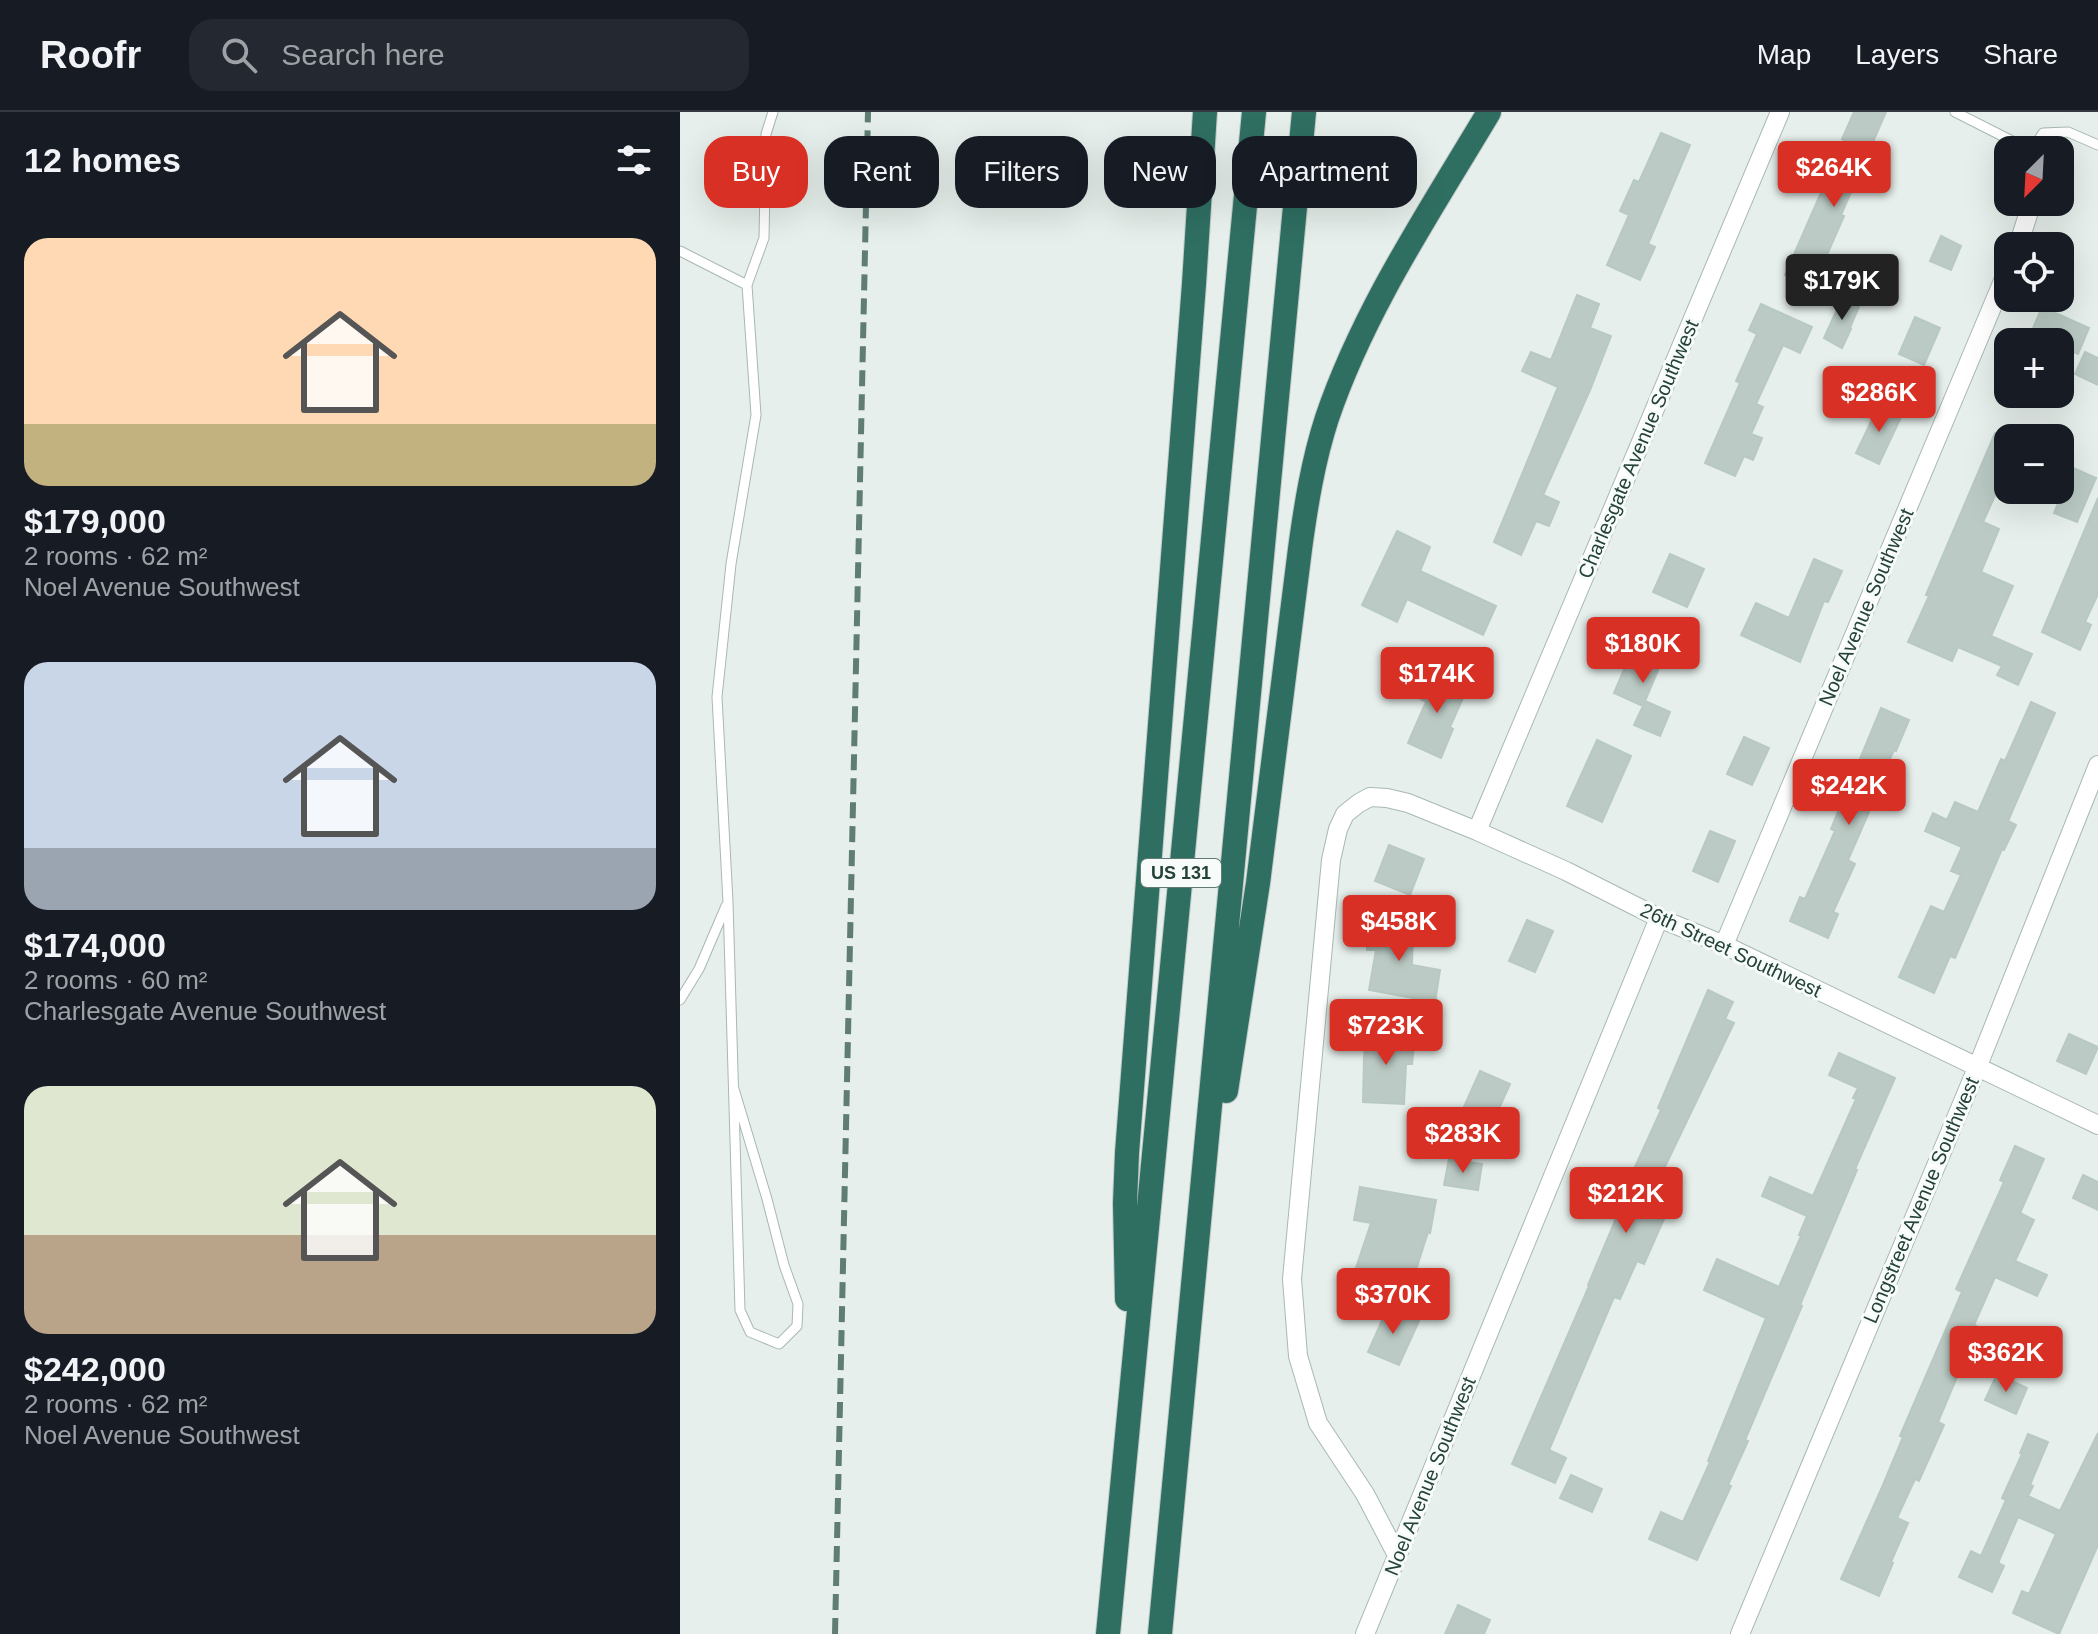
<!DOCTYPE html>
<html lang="en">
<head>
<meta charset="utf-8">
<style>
	:root { --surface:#171b24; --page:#242831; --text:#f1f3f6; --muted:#9ea1a6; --line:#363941; --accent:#d93025 }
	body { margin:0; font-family:Arial,sans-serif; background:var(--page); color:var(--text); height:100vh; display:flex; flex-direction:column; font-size:30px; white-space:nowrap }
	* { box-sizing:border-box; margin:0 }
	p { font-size:26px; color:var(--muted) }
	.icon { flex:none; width:44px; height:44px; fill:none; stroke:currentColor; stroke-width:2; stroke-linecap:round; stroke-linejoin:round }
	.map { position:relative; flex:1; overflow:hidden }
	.details { display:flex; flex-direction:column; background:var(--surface); width:680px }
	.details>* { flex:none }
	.top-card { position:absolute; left:24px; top:24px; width:760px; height:72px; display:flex; gap:16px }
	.needle { width:52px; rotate:204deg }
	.fabs { position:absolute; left:1314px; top:24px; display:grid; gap:16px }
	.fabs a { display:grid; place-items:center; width:80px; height:80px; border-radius:16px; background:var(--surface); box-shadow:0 8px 32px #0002; font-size:40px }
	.price { position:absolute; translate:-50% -68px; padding:0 18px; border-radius:8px; background:var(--accent); color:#fff; font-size:26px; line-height:52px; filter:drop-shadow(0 2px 4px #0008) }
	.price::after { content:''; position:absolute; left:50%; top:48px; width:24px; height:18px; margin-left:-12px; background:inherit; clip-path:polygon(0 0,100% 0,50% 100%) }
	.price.selected { background:#222; color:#fff }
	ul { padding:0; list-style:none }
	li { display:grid; align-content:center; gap:16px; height:424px; padding:0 24px }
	li span { display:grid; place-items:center; height:248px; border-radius:24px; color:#555 }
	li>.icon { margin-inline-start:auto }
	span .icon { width:144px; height:144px; fill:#fffc; stroke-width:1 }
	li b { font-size:34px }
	h2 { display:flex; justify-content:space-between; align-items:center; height:96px; padding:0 24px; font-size:34px }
	.chip { padding:0 28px; border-radius:24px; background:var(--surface); box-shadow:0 8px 32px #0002; font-size:28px; line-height:72px }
	.chip.selected { background:var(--accent); color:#fff }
	header { display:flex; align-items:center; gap:48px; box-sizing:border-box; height:112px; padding:0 40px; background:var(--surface); border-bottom:2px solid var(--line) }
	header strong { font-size:38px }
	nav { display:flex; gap:44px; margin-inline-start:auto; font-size:28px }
	.search { width:560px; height:72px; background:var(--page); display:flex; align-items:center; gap:20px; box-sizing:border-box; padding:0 28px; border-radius:24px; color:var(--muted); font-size:30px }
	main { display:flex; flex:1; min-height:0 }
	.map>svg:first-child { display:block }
</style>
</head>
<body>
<header>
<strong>Roofr</strong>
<div class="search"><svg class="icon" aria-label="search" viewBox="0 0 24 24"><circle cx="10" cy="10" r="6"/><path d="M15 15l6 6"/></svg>Search here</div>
<nav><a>Map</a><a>Layers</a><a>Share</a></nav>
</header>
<main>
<section class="details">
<h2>12 homes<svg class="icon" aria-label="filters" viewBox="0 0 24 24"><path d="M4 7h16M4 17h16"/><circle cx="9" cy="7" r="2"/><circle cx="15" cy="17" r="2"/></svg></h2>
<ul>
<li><span style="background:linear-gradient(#ffd9b3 75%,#c2b280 0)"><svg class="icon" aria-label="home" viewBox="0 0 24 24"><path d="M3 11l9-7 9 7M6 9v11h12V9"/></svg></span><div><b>$179,000</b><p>2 rooms · 62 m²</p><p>Noel Avenue Southwest</p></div></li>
<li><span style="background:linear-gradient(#c9d6e8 75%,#9aa5b1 0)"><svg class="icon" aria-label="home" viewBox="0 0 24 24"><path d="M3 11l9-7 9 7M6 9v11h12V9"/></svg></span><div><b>$174,000</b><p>2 rooms · 60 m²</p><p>Charlesgate Avenue Southwest</p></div></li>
<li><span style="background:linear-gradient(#dfe7d0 60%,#b9a48a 0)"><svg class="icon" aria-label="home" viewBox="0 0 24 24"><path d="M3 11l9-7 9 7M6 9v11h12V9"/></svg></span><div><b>$242,000</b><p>2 rooms · 62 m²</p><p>Noel Avenue Southwest</p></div></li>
</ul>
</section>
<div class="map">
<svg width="1418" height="1522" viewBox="0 0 1418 1522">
	<rect width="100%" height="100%" fill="#e6efeb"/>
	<path fill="#bbcac4" stroke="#b8c9c2" stroke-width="2" d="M1174,0h32l-45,103 3,1 -18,41 23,11 -13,30 -51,-23 59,-135 -2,-1z
		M981,21l29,12 -42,99 7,3 -15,33 -33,-15 22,-50 -9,-4 14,-31 5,2z
		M1261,124l20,10 -10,24 -21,-9z
		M897,183l22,9 -9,24 21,8 -21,54 -47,105 16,7 -10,24 -13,-5 -15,34 -27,-13 64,-155 -36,-16 9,-19 20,8z
		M1163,184l17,8 -10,24 1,1 -9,19 -18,-10z
		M1081,192l51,23 -12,26 -17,-8 -27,59 7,3 -12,27 11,4 -9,22 -9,-4 -9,20 -30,-13 35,-80 -4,-2 21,-47 -8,-4z
		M1362,195l47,21 -11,26 -18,-8v-4h-9l-20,-9z
		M1235,205l25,11 -16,37 -25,-11z
		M1405,240l13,6v27l-23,-11z
		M1199,293l23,10 -23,49 -23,-11z
		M1315,321l13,6v28l-25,55 16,7 -18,43 32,14 -22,50 41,18 -14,31 -21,-10 5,-9 -44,-19 -6,14 -44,-19 21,-46 -3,-1z
		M1393,356l23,10 -19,44 -23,-9z
		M1418,386v96l-13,28 6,3 -11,25 -38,-18z
		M717,419l33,16 -10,24 76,35 -13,29 -76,-36 -10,23 -35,-17z
		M990,442l34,15 -17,38 -34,-15z
		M1134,447l28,12 -14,31 -4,-1 -24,61 -59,-27 15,-32 33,15z
		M957,527l29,12 -21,50 25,11 -10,24 -26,-11 9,-19 -29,-13z
		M751,560l36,17 -17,38 3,2 -12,29 -33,-15 18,-41 -7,-4z
		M1351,590l24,11 -47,108 8,4 -12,25 -2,-1 -47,109 -5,-2 -16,37 -35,-16 32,-71 13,6 17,-37 -10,-4 11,-24 -37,-16 8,-18 14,7 8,-18 23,10 23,-53 4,2z
		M1201,596l28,12 -13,31 -2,-1 -28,61 3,1 -21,48 7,4 -22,48 5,2 -10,24 -38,-17 10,-24 5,2 30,-68 -4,-2z
		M1064,625l25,11 -17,37 -25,-11z
		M917,628l34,16 -29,66 -35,-16z
		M1030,719l25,10 -17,41 -25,-11z
		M709,733l35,14 -14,36 -35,-14z
		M847,808l26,11 -18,41 -26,-11z
		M687,810l46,2 -1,41 28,5 -5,32 -66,-12 7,-40h-9z
		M1028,878l25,12 -8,17 9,4 -75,156 1,1 -9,21 17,9 -24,54 -7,-3 -17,38 -6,-2 -65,153 17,8 -11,25 -43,-19 77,-178 -1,-1 35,-83 -3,-2 41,-90 -3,-2z
		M686,919l49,5 -3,28h-6l-2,40 -41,-2 1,-43z
		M1389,922l29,13 -12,27 -29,-13z
		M1159,941l56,25 -40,91 2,1 -57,135 2,1 -57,134 3,1 -20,44 3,1 -34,74 -48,-21 12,-27 22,10 27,-60 -2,-1 58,-143 -62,-28 13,-31 62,28 22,-51 -2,-1 8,-19 -45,-20 8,-19 43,19 43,-97 -3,-1 5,-10 -29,-13z
		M800,959l30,13 -25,56 -30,-13z
		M1335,1034l29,13 -24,54 14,7 -19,41 32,14 -10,21 -42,-19 -21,48 10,5 -11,26 -6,-3 -29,69 6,3 -25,56 -4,-2 -18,39 11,5 -17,39 2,1 -14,33 -38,-17 42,-94 20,-48 -3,-1 62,-144 -6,-3 48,-107 -4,-2z
		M769,1047l33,5 -4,26 -34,-5z
		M1403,1063l15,7v28l-25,-12z
		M680,1075l76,13 -6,33 -2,-1 -19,60 -55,-18 17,-51 -17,-3z
		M708,1195l31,14 -20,44 -31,-13z
		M1317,1262l30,14 -11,26 -31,-14z
		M1418,1321v112l-39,89 -46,-21 9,-22 7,3 27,-60 -38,-17 -20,46 6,3 -12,26 -33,-15 12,-26 10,5 25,-56 -4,-2 20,-44 -2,-1 8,-19 20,8 -18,43 3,1 -5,10 32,15z
		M891,1363l31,14 -10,23 -32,-14z
		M778,1493l32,15 -6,14h-39z"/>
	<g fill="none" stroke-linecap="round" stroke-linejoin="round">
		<defs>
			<path id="lane" d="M1275,0l75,38
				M1352,38l11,-17 25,-1 30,13
				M0,139l67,34 9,130 -25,149 -14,133 11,205 12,408 10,22 29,12 18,-18 1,-22 -14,-39 -17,-66 -33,-110
				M67,173l17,-47 2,-104 7,-22
				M0,888l19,-31 27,-63"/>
			<path id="street" d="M1338,134l14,-44
				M797,719l303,-719
				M1044,833l284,-676
				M717,1443l-32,-61 -47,-71 -20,-67 -6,-77 39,-419 7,-31 7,-15 14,-11 11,-6 17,1 21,5 69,28 89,40 93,47 65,27 374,180
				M685,1522l294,-716
				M1060,1522l237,-566 121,-303"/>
			<path id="highway" d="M546,979l32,-208 42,-334c6,-44 13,-88 27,-131 37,-109 103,-207 162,-306
				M447,1187l-2,-96 2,-50 67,-869 11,-172
				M428,1522l146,-1522
				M480,1522l144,-1522"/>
		</defs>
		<use href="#lane" stroke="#a8b8b2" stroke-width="11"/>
		<use href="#street" stroke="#a8b8b2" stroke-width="20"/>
		<use href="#highway" stroke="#c2cac8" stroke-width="26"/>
		<use href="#lane" stroke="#fff" stroke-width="9"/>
		<use href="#street" stroke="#fff" stroke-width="18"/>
		<use href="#highway" stroke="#2f6f62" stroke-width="24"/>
		<path stroke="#5f7d75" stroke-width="6" stroke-dasharray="16 8" stroke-linecap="butt" d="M155,1522l33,-1522"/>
	</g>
	<g text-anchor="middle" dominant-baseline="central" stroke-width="6" stroke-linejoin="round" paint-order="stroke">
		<rect fill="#f7fbf9" stroke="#637a73" stroke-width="2" x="461" y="747" width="80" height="28" rx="6"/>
		<g font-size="18" font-weight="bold" fill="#24423a">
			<text x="501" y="761">US 131</text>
		</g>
		<g font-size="20" fill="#24423a" stroke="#f7fbf9">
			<text transform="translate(958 337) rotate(-67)">Charlesgate Avenue Southwest</text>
			<text transform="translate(1186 495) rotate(-67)">Noel Avenue Southwest</text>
			<text transform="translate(1051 838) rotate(25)">26th Street Southwest</text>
			<text transform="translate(1241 1088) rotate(-67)">Longstreet Avenue Southwest</text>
			<text transform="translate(750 1364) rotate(-68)">Noel Avenue Southwest</text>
		</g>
	</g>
</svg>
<div class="fabs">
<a><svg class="needle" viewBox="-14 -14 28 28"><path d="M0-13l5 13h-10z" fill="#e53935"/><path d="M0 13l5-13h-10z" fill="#9ea1a6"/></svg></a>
<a><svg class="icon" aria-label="locate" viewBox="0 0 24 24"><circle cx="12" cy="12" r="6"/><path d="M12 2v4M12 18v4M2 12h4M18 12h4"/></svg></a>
<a>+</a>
<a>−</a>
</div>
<b class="price" style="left:1154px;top:97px">$264K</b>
<b class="price selected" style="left:1162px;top:210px">$179K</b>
<b class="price" style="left:1199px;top:322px">$286K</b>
<b class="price" style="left:963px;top:573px">$180K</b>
<b class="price" style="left:757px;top:603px">$174K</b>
<b class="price" style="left:1169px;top:715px">$242K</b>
<b class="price" style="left:719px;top:851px">$458K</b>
<b class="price" style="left:706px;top:955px">$723K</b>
<b class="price" style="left:783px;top:1063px">$283K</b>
<b class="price" style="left:946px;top:1123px">$212K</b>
<b class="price" style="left:713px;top:1224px">$370K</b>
<b class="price" style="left:1326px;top:1282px">$362K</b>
<div class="top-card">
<a class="chip selected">Buy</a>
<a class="chip">Rent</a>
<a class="chip">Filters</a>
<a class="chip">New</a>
<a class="chip">Apartment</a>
</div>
</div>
</main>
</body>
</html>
